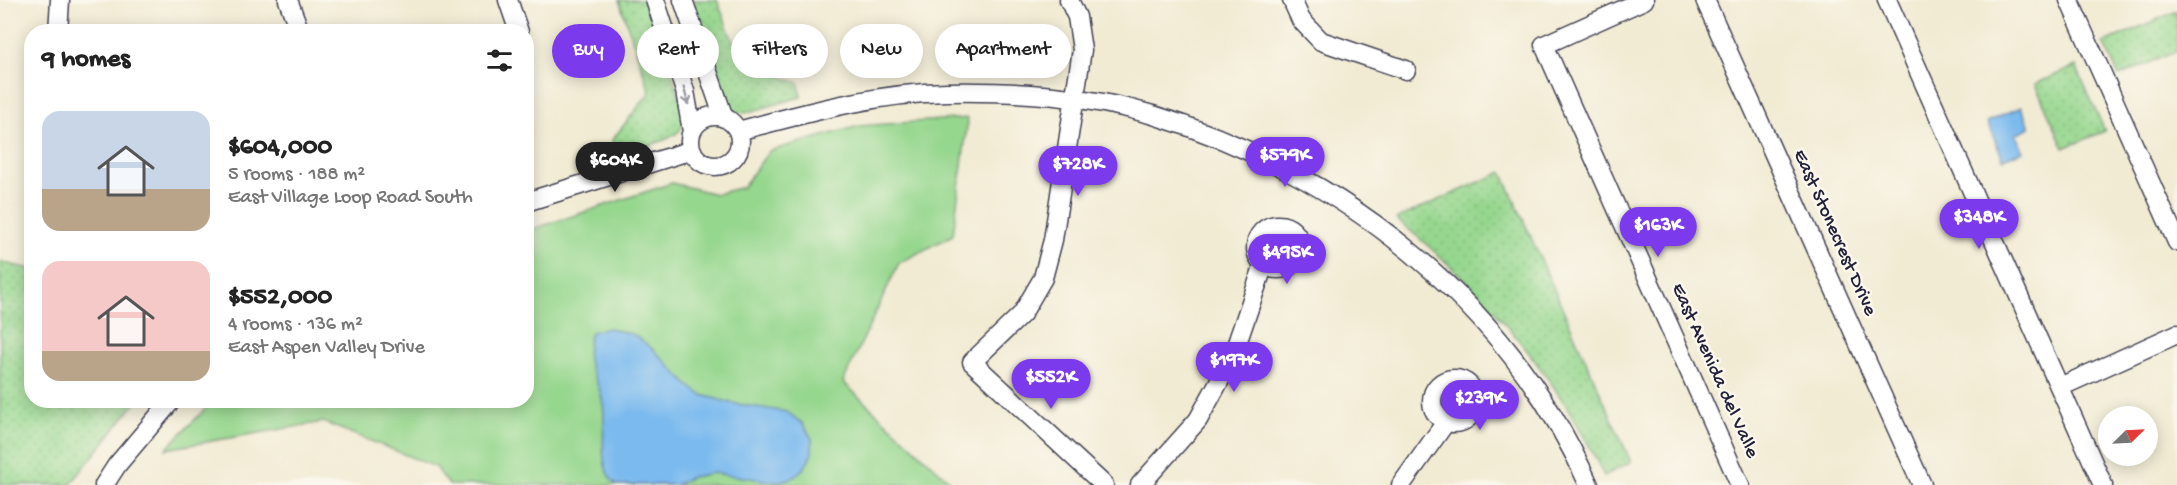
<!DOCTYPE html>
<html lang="en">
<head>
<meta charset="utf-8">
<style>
	:root { --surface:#fff; --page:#f6f6f6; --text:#222; --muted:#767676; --accent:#7c3aed }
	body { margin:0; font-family:"Gochi Hand",sans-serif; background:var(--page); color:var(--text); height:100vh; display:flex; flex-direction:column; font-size:22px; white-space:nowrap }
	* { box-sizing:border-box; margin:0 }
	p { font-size:20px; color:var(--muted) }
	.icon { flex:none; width:33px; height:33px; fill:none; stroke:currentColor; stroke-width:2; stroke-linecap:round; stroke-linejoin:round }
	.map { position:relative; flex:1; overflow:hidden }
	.sheet { position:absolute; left:24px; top:24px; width:510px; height:384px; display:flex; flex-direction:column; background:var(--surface); border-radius:24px; box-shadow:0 3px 15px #0003 }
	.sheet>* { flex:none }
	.top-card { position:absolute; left:552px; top:24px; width:570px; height:54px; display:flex; gap:12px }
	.needle { width:39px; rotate:66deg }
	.buttons { position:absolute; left:2098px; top:406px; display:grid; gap:12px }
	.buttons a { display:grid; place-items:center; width:60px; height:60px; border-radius:50%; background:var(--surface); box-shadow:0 3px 15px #0003; font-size:30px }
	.price { position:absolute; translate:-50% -51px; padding:0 14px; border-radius:21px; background:var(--accent); color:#fff; font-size:20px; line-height:39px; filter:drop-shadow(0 2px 3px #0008) }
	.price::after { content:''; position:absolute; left:50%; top:36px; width:18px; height:14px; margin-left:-9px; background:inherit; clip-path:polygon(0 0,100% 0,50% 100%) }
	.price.on { background:#222; color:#fff }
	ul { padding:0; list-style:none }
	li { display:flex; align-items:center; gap:18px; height:150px; padding:0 18px }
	li span { display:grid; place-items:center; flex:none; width:168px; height:120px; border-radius:18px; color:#555 }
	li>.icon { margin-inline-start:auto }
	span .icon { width:72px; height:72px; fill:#fffc; stroke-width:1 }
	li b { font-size:26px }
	h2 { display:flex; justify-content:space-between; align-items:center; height:72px; padding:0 18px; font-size:26px }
	.tag { padding:0 21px; border-radius:27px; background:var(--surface); box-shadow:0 3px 15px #0003; font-size:21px; line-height:54px }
	.tag.on { background:var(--accent); color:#fff }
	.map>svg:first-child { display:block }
</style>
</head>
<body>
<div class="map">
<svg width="2177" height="485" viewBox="0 0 2177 485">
	<defs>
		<pattern id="park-dots" width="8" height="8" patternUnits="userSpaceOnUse" patternTransform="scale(1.5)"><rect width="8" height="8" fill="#96d78e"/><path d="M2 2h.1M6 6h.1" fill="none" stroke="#81b87b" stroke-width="1.8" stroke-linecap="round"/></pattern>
	</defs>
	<rect width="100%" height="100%" fill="#fbf7ec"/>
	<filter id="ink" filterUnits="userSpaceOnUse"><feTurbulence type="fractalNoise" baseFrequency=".0167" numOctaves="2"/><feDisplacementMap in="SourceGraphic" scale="12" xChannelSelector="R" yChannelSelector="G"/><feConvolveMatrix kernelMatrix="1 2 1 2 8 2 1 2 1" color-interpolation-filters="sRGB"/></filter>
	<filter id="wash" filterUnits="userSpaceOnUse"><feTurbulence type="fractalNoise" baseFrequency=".008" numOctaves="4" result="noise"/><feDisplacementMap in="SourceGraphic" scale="24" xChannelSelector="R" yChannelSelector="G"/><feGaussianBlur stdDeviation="1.35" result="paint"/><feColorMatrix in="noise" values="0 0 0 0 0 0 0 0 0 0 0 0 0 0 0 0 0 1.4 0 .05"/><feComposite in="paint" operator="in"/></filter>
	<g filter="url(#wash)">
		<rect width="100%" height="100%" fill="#f1ebd3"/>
		<path fill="#96d78e" stroke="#5c7c64" stroke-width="1.5" d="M968,118l-15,117 -54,28 -56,119 111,103h-505l-13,-18 -113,-45 -157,27 47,-48 313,-1 1,-169 145,-48 44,11 27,-7 26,-36 90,-25z"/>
		<path fill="url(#park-dots)" stroke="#5c7c64" stroke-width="1.5" d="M619,0h29l36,111c0,7 1,12 -4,19 -10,12 -48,20 -64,25l-4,-15 38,-48z
			M692,0h25l24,62 58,21 2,14 -56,16 -12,-2 -8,-9z
			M2177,11v40l-58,25 -16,-33z
			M2076,66l29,65 -41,17 -29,-64z
			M1502,172l129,290 -27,14c-46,-101 -122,-188 -208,-257z
			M0,262l31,7 1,131 105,1 -67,84h-70z"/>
		<path fill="#7abaee" stroke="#4e6e94" stroke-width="1.5" d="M2021,107l9,20 -14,7 7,17 -20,8 -16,-37z
			M609,328l25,7 20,15 34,35 14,10 29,8 56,9 16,12 9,15v14l-7,14 -12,11 -16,4 -64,-9 -21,4 -17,8h-58c-22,-14 -10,-58 -14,-81 -5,-32 -23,-36 -12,-72z"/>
	</g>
	<g filter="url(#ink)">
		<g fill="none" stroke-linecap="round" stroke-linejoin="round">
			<defs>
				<path id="minor" d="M288,0l12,32
					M508,0l11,32
					M655,0l30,91 7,40
					M683,0l41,118
					M1069,0l8,17 5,33 -29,190 -10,38 -21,36 -50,48 132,123
					M1292,0l9,20 20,21 85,29
					M1644,0l-100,45 196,440
					M1705,0l217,485
					M1887,0l216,485
					M2069,0l108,242
					M58,32l2,-32
					M690 141a25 25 0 1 1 50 0a25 25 0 1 1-50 0Z
					M738,131c68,-18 138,-38 209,-39 69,-1 140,3 206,23 190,58 354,186 436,370
					M526,202l166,-52
					M1256 247a22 22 0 1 1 44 0a22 22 0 1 1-44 0Z
					M1432 401a22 22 0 1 1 44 0a22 22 0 1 1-44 0Z
					M2060,387l117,-53
					M104,485l13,-20 55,-65
					M1140,485l58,-65 34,-62 32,-94
					M1401,485l45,-63"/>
			</defs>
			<use href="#minor" stroke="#414052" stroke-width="21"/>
			<use href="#minor" stroke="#fff" stroke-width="18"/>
		</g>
		<defs><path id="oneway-shaft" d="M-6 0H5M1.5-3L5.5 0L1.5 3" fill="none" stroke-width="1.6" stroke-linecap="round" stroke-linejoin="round" transform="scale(1.5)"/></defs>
		<use stroke="#9c9ca7" href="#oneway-shaft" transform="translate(686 96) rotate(75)"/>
	</g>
	<g text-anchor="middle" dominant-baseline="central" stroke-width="5" stroke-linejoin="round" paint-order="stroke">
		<g font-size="20" fill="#22223b" stroke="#fbf7ec">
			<text transform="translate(1834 233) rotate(66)">East Stonecrest Drive</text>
			<text transform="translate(1714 371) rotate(66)">East Avenida del Valle</text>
		</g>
	</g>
</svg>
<div class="buttons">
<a><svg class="needle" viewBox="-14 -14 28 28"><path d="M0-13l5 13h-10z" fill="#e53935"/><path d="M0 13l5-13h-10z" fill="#767676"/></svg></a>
</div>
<b class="price" style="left:1285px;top:188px">$579K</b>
<b class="price on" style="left:615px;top:193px">$604K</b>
<b class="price" style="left:1078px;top:197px">$728K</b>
<b class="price" style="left:1979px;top:250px">$348K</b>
<b class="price" style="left:1658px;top:258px">$163K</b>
<b class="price" style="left:1287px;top:285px">$495K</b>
<b class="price" style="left:1234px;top:393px">$197K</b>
<b class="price" style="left:1051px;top:410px">$552K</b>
<b class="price" style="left:1480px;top:431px">$239K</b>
<div class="top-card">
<a class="tag on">Buy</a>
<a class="tag">Rent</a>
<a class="tag">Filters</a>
<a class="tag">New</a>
<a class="tag">Apartment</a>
</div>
<section class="sheet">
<h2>9 homes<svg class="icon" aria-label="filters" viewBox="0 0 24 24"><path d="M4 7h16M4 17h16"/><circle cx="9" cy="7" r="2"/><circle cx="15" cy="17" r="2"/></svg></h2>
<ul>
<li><span style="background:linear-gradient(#c9d6e8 65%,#b9a48a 0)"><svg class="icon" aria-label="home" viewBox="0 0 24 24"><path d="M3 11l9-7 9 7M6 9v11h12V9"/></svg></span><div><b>$604,000</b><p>5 rooms · 188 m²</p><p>East Village Loop Road South</p></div></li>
<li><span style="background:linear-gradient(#f6c9c9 75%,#b9a48a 0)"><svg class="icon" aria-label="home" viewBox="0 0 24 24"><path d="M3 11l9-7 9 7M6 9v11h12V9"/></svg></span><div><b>$552,000</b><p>4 rooms · 136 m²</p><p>East Aspen Valley Drive</p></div></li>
</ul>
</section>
</div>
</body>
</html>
